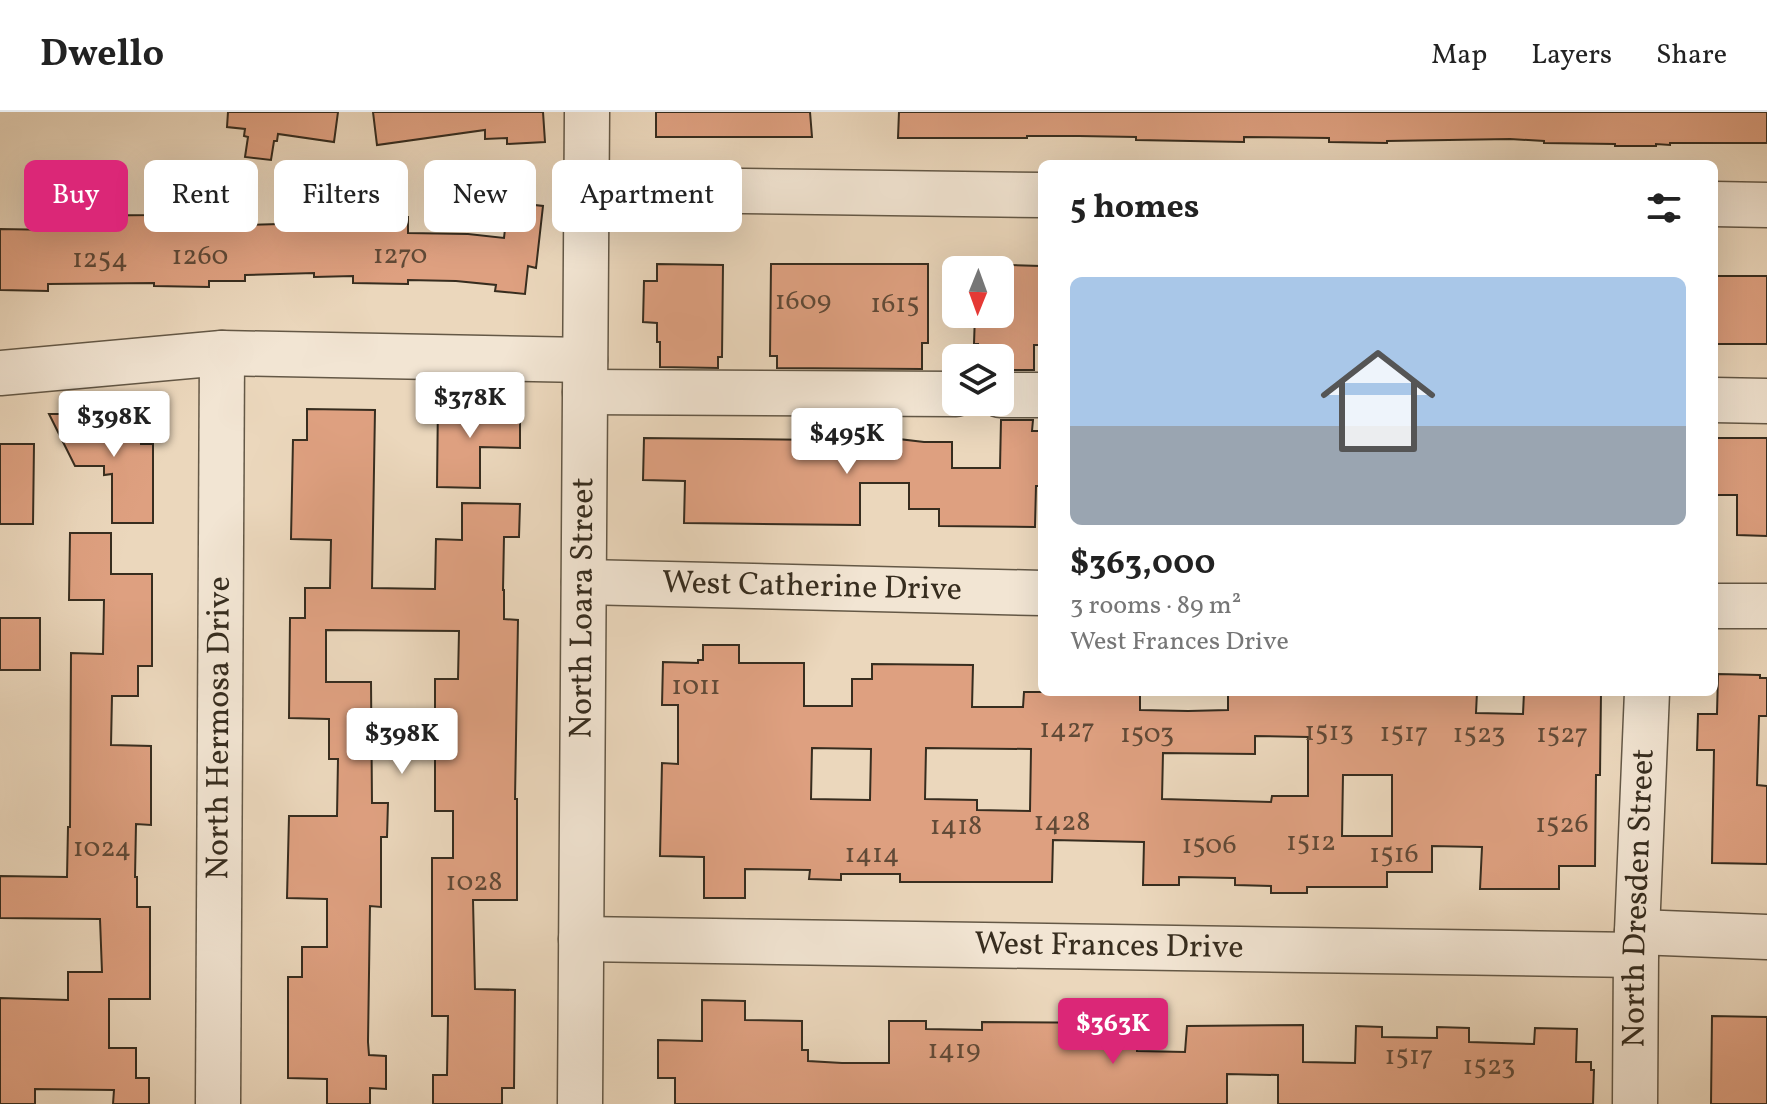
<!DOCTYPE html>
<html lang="en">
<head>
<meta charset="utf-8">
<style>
	:root { --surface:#fff; --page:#f2f2f2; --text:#222; --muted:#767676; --line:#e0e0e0; --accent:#db2777 }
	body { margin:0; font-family:Vollkorn,serif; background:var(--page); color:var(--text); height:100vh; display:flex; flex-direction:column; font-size:30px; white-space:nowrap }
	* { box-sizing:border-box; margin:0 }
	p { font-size:26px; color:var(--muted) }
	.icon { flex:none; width:44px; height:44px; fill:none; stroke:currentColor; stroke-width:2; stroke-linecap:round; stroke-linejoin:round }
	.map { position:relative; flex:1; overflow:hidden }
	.drawer { position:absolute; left:1038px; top:48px; width:680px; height:536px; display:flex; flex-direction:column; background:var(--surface); border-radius:12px; box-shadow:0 8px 32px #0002 }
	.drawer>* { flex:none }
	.hud { position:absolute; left:24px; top:48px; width:760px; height:72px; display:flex; gap:16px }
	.needle { width:52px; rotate:181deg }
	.fabs { position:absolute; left:942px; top:144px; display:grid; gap:16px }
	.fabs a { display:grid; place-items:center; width:72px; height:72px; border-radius:12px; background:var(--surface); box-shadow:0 8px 32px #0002; font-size:40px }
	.price { position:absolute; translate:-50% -68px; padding:0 18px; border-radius:8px; background:#fff; color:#222; font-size:26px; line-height:52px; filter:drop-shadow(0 2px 4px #0008) }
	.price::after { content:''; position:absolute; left:50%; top:48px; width:24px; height:18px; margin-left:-12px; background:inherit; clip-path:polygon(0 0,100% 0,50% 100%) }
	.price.current { background:var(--accent); color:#fff }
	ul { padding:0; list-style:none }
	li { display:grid; align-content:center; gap:16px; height:424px; padding:0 32px }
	li span { display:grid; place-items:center; height:248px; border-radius:12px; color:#555 }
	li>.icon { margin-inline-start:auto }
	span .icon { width:144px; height:144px; fill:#fffc; stroke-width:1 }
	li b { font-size:34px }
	h2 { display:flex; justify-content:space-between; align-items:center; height:96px; padding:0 32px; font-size:34px }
	.chip { padding:0 28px; border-radius:12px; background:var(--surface); box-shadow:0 8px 32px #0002; font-size:28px; line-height:72px }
	.chip.current { background:var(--accent); color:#fff }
	header { display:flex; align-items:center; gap:48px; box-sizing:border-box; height:112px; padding:0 40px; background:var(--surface); border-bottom:2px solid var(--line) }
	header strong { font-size:38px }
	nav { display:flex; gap:44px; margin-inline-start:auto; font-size:28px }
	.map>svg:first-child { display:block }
</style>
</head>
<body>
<header>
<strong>Dwello</strong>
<nav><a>Map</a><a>Layers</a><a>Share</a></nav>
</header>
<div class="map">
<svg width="1767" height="992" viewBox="0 0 1767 992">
	<rect width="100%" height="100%" fill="#ebd7bc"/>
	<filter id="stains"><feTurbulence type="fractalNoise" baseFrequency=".0025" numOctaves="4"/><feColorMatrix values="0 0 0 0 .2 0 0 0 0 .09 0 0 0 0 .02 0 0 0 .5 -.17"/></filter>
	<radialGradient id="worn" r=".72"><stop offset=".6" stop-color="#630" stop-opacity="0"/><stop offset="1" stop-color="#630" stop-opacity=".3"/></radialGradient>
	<path fill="#dea080" stroke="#372d1f" stroke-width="2" fill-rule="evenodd" d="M228,0h110l-4,30 -56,-8 -1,7h-3l-3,19 -26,-3 3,-20 -4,-1 1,-7 -18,-2z
		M373,0h170l2,30 -38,2v-6l-22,1v-9l-108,15z
		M656,0h154l2,25h-156z
		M899,0h868v31h-97v2l-14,-1v2h-41v-2l-71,-1v-2l-34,-2 -123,2v2l-58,-1v-4l-85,-1v5l-108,-2v-3l-57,-1h-52v2h-129z
		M508,90l35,4 -7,62 -8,-2 -3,28 -30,-3 1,-6 -40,-4 -48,-1v4l-55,-1v-7l-39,1v-4l-69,2v6h-36v6l-55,-1v-3l-106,1v7l-48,-1v-61l55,1v-14l99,-1v-11h28v3h27v19l105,-3 -1,-18 90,-1 -1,13h6v16l60,1 36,4z
		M657,152l66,1 -1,92h-4v11l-58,-1v-25h-3v-19l-14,-1 1,-41h13z
		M771,152h157v79h-6v26l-145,-1v-12h-7z
		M976,152l64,2 2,66h-3v13h-5v25h-34v-12h-22v-14h-4l1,-30h25v-44h-24z
		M1714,164h53v68h-53z
		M438,288h39v11l43,1v36l-40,-1v41l-43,-1z
		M307,297l68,1 -3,178 63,1 1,-50 26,1v-37l58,1 -1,33h-15l-1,53h1v29l14,1 -3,179h2v101h-44l2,89 40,1 -1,98h-12v16h-69v-29h14l1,-59h-16v-158h21v-47h-18v-132h23l1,-48 -133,-1v52h45l1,121h16l-1,34h-6v70l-11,-1 -2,136 1,13 17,1v33l-16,-1v16h-43v-25l-39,-1v-101h14v-30h25v-48l-40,-1 2,-82h48l1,-57h-9v-40l-40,-1 1,-100h15v-30h25l1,-48 -40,-1 2,-99h14z
		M49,302h92v30h12v79h-41v-49l-8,1v-9h-29z
		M821,306l78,1v20l25,3h28v26h48l1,-48h32l-1,11h10v55h-6l-1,41 -96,-1v-17h-30v-26h-49v42l-176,-2 1,-42 -42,-1 1,-42 177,2z
		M1714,326h53v98l-30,-1v-40h-23z
		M0,332h34l-1,80h-33z
		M70,421h41v41h41v92h-14v30h-26l-1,49 40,1v79l-15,-1 -1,53h2v30h13v92h-41v49h27v30h13v26h-36l1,-14 -79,-1v15h-35v-106l68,2v-28h34l-2,-53 -100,-1v-42l67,1 1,-50h2l1,-174 32,1 1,-54h-35z
		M0,506h40v52h-40z
		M703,533h36v18h65v43h48v-27h20v-15l101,1 -1,42h51l1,-15h116v18l48,1 40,-1v-18h249l-1,21 47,1 1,-22h77l-1,83h-4l-1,91h-36v23h-79l2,-42 -50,-1v26h-45v15h-80v6h-36v-7l-36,-1v-7l-56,-1v8h-36l1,-43 -91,-2 -1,42h-152v-8h-59v6l-32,-1 1,-9 -65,-1v29h-41v-41l-44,-1 2,-93 16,1v-59h-16l1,-43 35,1v-3h5zM1255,624l53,1v59h-36l-1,6 -109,-3 1,-46 92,1zM812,636l59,1 -1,51 -59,-1zM926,636l105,1 -1,62 -53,-1v-10l-52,-1zM1343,663h49v61h-50z
		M1718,562l42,1v3h7v38h-8l-2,69 10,1v78l-55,-1 2,-113h-17l1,-36h19z
		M702,888l43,1v19l57,1v29h6v11l34,2h47v-42h37v8l56,1v-8l155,1v28l48,1 2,-26 116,-1v37l52,1 1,-37 26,1v10l55,1v-11l32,1v14l65,2 1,-16 42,1 -1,33h15v8h3l-1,34h-315v-29l-51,-1v30h-552v-26h-17v-38l44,1z
		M1712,904l55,1v87h-56z"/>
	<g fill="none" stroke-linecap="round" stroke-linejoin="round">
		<defs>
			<g id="minor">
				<path d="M587,77l455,6"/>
				<path d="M1714,92l53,1"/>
				<path d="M0,261l222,-20 363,7"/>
				<path d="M585,280l371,2"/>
				<path d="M1000,283h42"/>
				<path d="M1714,288l53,1"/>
				<path id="s1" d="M584,470l458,11"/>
				<path d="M1714,494h53"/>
				<path d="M1637,820l130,5"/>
				<path id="s2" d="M581,827l1055,16"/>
				<path id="s3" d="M218,992l4,-751"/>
				<path id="s4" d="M580,992l7,-992"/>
				<path id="s5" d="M1635,992l1,-149 11,-263"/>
			</g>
		</defs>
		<use href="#minor" stroke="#645846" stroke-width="47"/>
		<use href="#minor" stroke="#f2e5d3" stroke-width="44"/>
	</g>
	<g text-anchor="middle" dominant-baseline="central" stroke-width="7" stroke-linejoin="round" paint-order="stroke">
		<g font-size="28" fill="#614a37">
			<text x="400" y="143">1270</text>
			<text x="200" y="144">1260</text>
			<text x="100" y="147">1254</text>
			<text x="803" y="189">1609</text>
			<text x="895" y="192">1615</text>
			<text x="696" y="574">1011</text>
			<text x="1067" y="617">1427</text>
			<text x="1329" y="620">1513</text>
			<text x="1404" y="621">1517</text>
			<text x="1147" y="622">1503</text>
			<text x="1479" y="622">1523</text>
			<text x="1562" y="622">1527</text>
			<text x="1062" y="710">1428</text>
			<text x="1562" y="712">1526</text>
			<text x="956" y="714">1418</text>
			<text x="1311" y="730">1512</text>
			<text x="1209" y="733">1506</text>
			<text x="102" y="736">1024</text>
			<text x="872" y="742">1414</text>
			<text x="1394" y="742">1516</text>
			<text x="474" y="770">1028</text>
			<text x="954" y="938">1419</text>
			<text x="1409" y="944">1517</text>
			<text x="1489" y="954">1523</text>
		</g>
		<g font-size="32" fill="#372d1f" stroke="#f2e5d3">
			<text stroke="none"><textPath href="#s1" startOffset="228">West Catherine Drive</textPath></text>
			<text stroke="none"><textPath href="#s4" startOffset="496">North Loara Street</textPath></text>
			<text stroke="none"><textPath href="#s3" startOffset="376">North Hermosa Drive</textPath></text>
			<text stroke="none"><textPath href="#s5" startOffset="206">North Dresden Street</textPath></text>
			<text stroke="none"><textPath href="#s2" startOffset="528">West Frances Drive</textPath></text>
		</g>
	</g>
	<rect width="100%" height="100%" filter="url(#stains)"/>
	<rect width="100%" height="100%" fill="url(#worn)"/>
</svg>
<div class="fabs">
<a><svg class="needle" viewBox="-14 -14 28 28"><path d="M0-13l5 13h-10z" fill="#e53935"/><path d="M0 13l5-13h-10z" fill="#767676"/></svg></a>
<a><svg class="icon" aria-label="layers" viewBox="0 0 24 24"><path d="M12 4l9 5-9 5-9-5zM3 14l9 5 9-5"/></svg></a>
</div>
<b class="price" style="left:470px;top:328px">$378K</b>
<b class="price" style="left:114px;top:347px">$398K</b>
<b class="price" style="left:847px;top:364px">$495K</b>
<b class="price" style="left:402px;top:664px">$398K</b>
<b class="price current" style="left:1113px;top:954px">$363K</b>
<div class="hud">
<a class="chip current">Buy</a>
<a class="chip">Rent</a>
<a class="chip">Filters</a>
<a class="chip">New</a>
<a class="chip">Apartment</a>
</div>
<section class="drawer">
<h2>5 homes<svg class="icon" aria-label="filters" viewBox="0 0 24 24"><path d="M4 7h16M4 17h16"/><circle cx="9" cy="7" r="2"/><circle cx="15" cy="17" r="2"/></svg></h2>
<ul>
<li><span style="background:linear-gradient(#a9c7e8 60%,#9aa5b1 0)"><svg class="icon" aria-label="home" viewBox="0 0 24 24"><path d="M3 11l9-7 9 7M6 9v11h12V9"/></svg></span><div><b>$363,000</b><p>3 rooms · 89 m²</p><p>West Frances Drive</p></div></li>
</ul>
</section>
</div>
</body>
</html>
